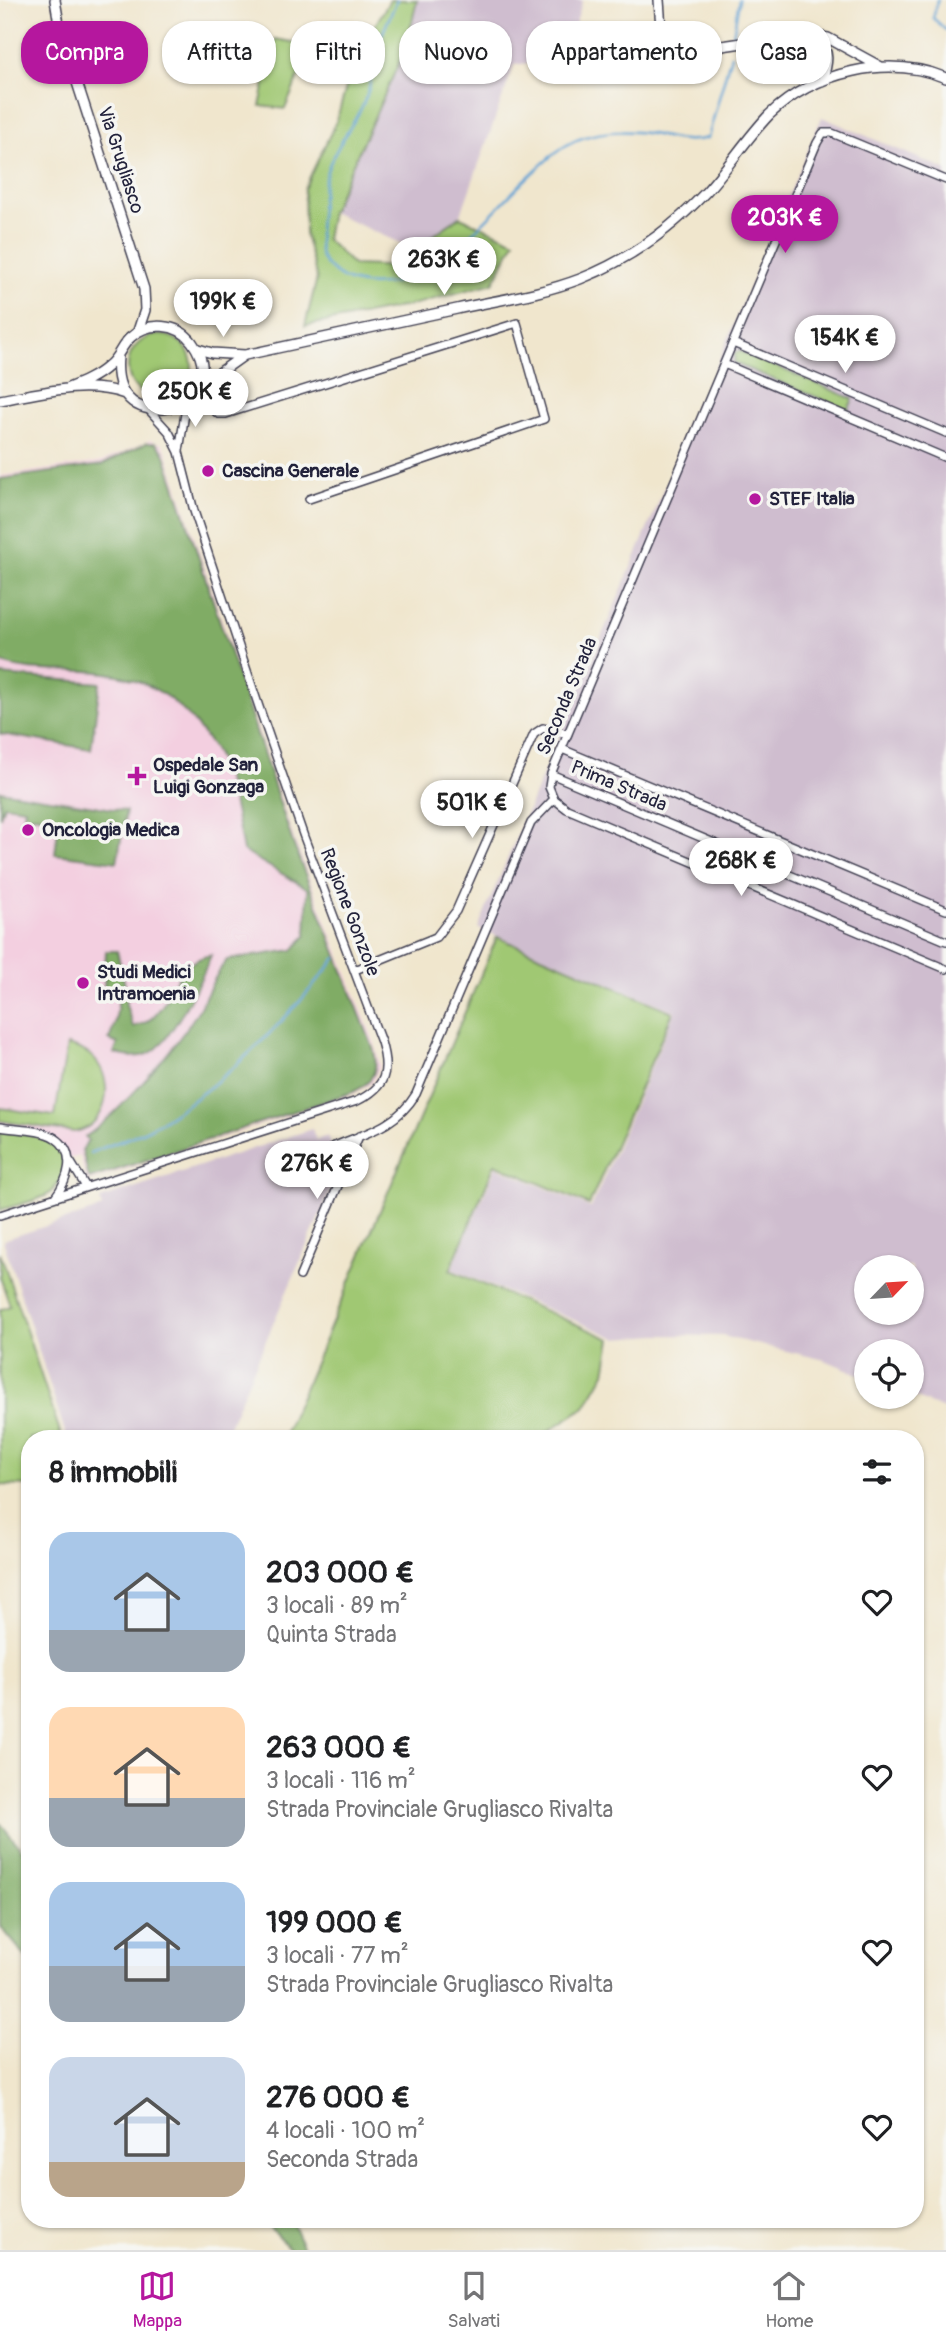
<!DOCTYPE html>
<html lang="it">
<head>
<meta charset="utf-8">
<style>
	:root { --surface:#fff; --page:#f2f2f2; --text:#202124; --muted:#757577; --line:#e0e0e0; --accent:#b5179e }
	body { margin:0; font-family:Pangolin,sans-serif; background:var(--page); color:var(--text); height:100vh; display:flex; flex-direction:column; font-size:26px; white-space:nowrap }
	* { box-sizing:border-box; margin:0 }
	p { font-size:23px; color:var(--muted) }
	.icon { flex:none; width:38px; height:38px; fill:none; stroke:currentColor; stroke-width:2; stroke-linecap:round; stroke-linejoin:round }
	.map { position:relative; flex:1; overflow:hidden }
	.drawer { position:absolute; left:21px; top:1430px; width:903px; height:798px; display:flex; flex-direction:column; background:var(--surface); border-radius:28px; box-shadow:0 2px 5px #0004 }
	.drawer>* { flex:none }
	.top-card { position:absolute; left:21px; top:21px; width:905px; height:63px; display:flex; gap:14px }
	.needle { width:46px; rotate:65deg }
	.tools { position:absolute; left:854px; top:1255px; display:grid; gap:14px }
	.tools a { display:grid; place-items:center; width:70px; height:70px; border-radius:50%; background:var(--surface); box-shadow:0 2px 5px #0004; font-size:35px }
	.price { position:absolute; translate:-50% -60px; padding:0 16px; border-radius:24px; background:#fff; color:#222; font-size:23px; line-height:46px; filter:drop-shadow(0 2px 4px #0008) }
	.price::after { content:''; position:absolute; left:50%; top:42px; width:21px; height:16px; margin-left:-10px; background:inherit; clip-path:polygon(0 0,100% 0,50% 100%) }
	.price.selected { background:var(--accent); color:#fff }
	ul { padding:0; list-style:none }
	li { display:flex; align-items:center; gap:21px; height:175px; padding:0 28px }
	li span { display:grid; place-items:center; flex:none; width:196px; height:140px; border-radius:21px; color:#555 }
	li>.icon { margin-inline-start:auto }
	span .icon { width:84px; height:84px; fill:#fffc; stroke-width:1 }
	li b { font-size:30px }
	h2 { display:flex; justify-content:space-between; align-items:center; height:84px; padding:0 28px; font-size:30px }
	.tag { padding:0 24px; border-radius:28px; background:var(--surface); box-shadow:0 2px 5px #0004; font-size:24px; line-height:63px }
	.tag.selected { background:var(--accent); color:#fff }
	.dock { display:flex; justify-content:space-around; align-items:center; height:98px; border-top:2px solid var(--line); background:var(--surface); font-size:19px; color:var(--muted) }
	.dock a { display:grid; justify-items:center; gap:4px }
	.dock .selected { color:var(--accent) }
	.map>svg:first-child { display:block }
</style>
</head>
<body>
<div class="map">
<svg width="946" height="2250" viewBox="0 0 946 2250">
	<rect width="100%" height="100%" fill="#f6f6f2"/>
	<filter id="ink" filterUnits="userSpaceOnUse"><feTurbulence type="fractalNoise" baseFrequency=".0143" numOctaves="2"/><feDisplacementMap in="SourceGraphic" scale="14" xChannelSelector="R" yChannelSelector="G"/><feConvolveMatrix kernelMatrix="1 2 1 2 8 2 1 2 1" color-interpolation-filters="sRGB"/></filter>
	<filter id="wash" filterUnits="userSpaceOnUse"><feTurbulence type="fractalNoise" baseFrequency=".00686" numOctaves="4" result="noise"/><feDisplacementMap in="SourceGraphic" scale="28" xChannelSelector="R" yChannelSelector="G"/><feGaussianBlur stdDeviation="1.57" result="paint"/><feColorMatrix in="noise" values="0 0 0 0 0 0 0 0 0 0 0 0 0 0 0 0 0 1.4 0 .05"/><feComposite in="paint" operator="in"/></filter>
	<g filter="url(#wash)">
		<rect width="100%" height="100%" fill="#f0e6cd"/>
		<path fill="#f3cfe0" d="M150,440l13,4 3,7 129,391 80,202 5,22 -8,17 -18,11 -267,88 -7,-26 -15,4 -1,13 -5,9 -11,12 -48,16v-734l101,-14z"/>
		<path fill="#cfbdcf" fill-rule="evenodd" d="M417,0h166l-18,58 -51,7 -54,152 -47,32 -82,-37 75,-164z
			M822,117l124,53v1240l-34,-14v-45h-46v26l-41,-17 -103,-24 -65,-1 -40,3 -165,-69 44,-102 95,41 84,-197 -197,-83zM866,1267h46v45h-46z
			M312,1129l4,11 12,-4 12,32 -116,270h-157l-64,-198 99,-32 -2,-9z"/>
		<path fill="#a0c873" stroke="#617557" stroke-width="2" d="M390,0h27l-11,48 -75,164 -5,27 27,26 56,2 4,-18 47,-32 55,24 -22,42 -81,22 -107,21 12,-48 -12,-44 -1,-45 32,-67 13,-45 -46,-11 -18,43 -25,-3 15,-67 83,15z
			M128 367a32 32 0 1 1 64 0a32 32 0 1 1-64 0Z
			M739,351l114,48 -5,11 -114,-47 1,-10z
			M497,937l176,75 -84,193 -94,-41 -45,106 161,69 -6,34 -20,34 -47,31h-255z
			M67,1045c11,3 21,6 29,16 19,23 11,66 -22,71l-74,-11v-13l55,8z
			M0,1131c24,4 65,3 64,36 0,10 -8,22 -17,28 -13,7 -32,10 -47,15z
			M0,1252l62,186h-32v48l-30,-1v-175l10,-4 -10,-29z"/>
		<path fill="#80ac65" stroke="#516750" stroke-width="2" d="M146,443h10l8,9 129,391 79,202c8,22 3,37 -19,47l-264,87 -7,-29 6,-9 -3,-4c35,-24 87,-86 110,-121 12,-19 19,-41 32,-56l66,-10 13,-14 2,-47 -65,-38c-6,-31 -11,-64 -25,-94 -5,-11 -13,-21 -21,-31 -29,-37 -65,-53 -112,-55 -21,-1 -67,1 -85,-9v-183l102,-14z
			M0,675l100,8 -9,66 -91,-15z
			M0,791l126,20 -9,51 -62,-8 4,-35 -27,-4 -1,6h-8l2,-13 -21,-3 -4,12z
			M106,951h11l8,34 1,20 7,22c4,-2 11,-3 15,-6 29,-22 22,-58 63,-66 -9,24 -36,77 -55,94 -12,10 -29,9 -42,4l4,-9 -9,-4 6,-17 5,-32 -16,-3z
			M0,1823l30,36v103l-30,-36z
			M262,2219h29l13,31h-13z"/>
		<g fill="none" stroke-linecap="round" stroke-linejoin="round">
			<path stroke="#61a2d4" stroke-width="2.5" d="M397,0c-8,19 -18,39 -24,59 -2,11 -1,22 -5,32 -8,28 -32,52 -41,80 -5,17 -11,69 -6,85 5,12 20,23 32,26 28,8 57,-2 80,-17 35,-23 64,-58 94,-87 16,-15 34,-33 55,-40 23,-8 51,-8 74,-3 19,4 33,8 52,3l23,-83
				M938,0l-5,18 13,12
				M733,36l6,-36
				M90,1153c24,-10 51,-18 74,-33 65,-41 125,-102 172,-162"/>
		</g>
	</g>
	<g filter="url(#ink)">
		<g fill="none" stroke-linecap="round" stroke-linejoin="round">
			<defs>
				<path id="minor" d="M570,52l91,-13
					M733,343l213,90
					M724,364l222,94
					M195,392l23,22h8l291,-91 27,96 -235,80
					M179,451l8,-50
					M562,749l384,161
					M551,774l395,167
					M554,799l13,10 379,160
					M355,970l81,-33 20,-26 78,-177 9,-6 25,6
					M0,1127c16,3 41,2 55,11 23,15 13,42 0,59
					M332,1147c34,-14 64,-20 84,-53l115,-271 23,-24 -5,-12 2,-13 266,-631 6,-10h9l114,47
					M70,1161l16,26
					M0,1215l357,-114c29,-14 33,-29 24,-59l-77,-205 -45,-130 -65,-196 -15,-59 -10,-20 -20,-22
					M300,1276l59,-140"/>
				<path id="tertiary" d="M55,0l5,30 84,259 1,21 -7,21
					M659,0l4,56 6,5 28,-1 25,-14 81,-12 25,4 53,29
					M818,36c12,17 10,26 4,45
					M198,349l14,4 33,2c71,-15 141,-31 212,-46 41,-9 84,-15 123,-30 48,-19 90,-49 125,-86 23,-25 41,-54 64,-78 45,-43 118,-61 177,-37
					M198,388l45,-32
					M66,389c15,-6 30,-12 42,-23 11,-8 13,-21 23,-29 17,-16 47,-14 61,5 47,65 -83,105 -74,15
					M0,400c41,-7 85,-20 125,-6"/>
			</defs>
			<use href="#minor" stroke="#413f51" stroke-width="10"/>
			<use href="#tertiary" stroke="#413f51" stroke-width="12"/>
			<use href="#minor" stroke="#fff" stroke-width="7"/>
			<use href="#tertiary" stroke="#fff" stroke-width="9"/>
		</g>
	</g>
	<g fill="#b5179e" stroke="#f6f6f2" stroke-width="2.5">
		<circle cx="208" cy="471" r="7"/>
		<circle cx="755" cy="499" r="7"/>
		<path d="M133.5 765.5h7v7h7v7h-7v7h-7v-7h-7v-7h7z"/>
		<circle cx="28" cy="830" r="7"/>
		<circle cx="83" cy="983" r="7"/>
	</g>
	<g text-anchor="middle" dominant-baseline="central" stroke-width="7" stroke-linejoin="round" paint-order="stroke">
		<g font-size="19" fill="#22223b" stroke="#f6f6f2">
			<text transform="translate(121 160) rotate(72)">Via Grugliasco</text>
			<text transform="translate(567 696) rotate(-67)">Seconda Strada</text>
			<text transform="translate(619 786) rotate(23)">Prima Strada</text>
			<text transform="translate(350 912) rotate(69)">Regione Gonzole</text>
		</g>
		<g font-size="19" font-weight="bold" fill="#22223b" stroke="#f6f6f2" text-anchor="start">
			<text x="222" y="471">Cascina Generale</text>
			<text x="769" y="499">STEF Italia</text>
			<text x="153" y="765">Ospedale San<tspan x="153" dy="22">Luigi Gonzaga</tspan></text>
			<text x="42" y="830">Oncologia Medica</text>
			<text x="97" y="972">Studi Medici<tspan x="97" dy="22">Intramoenia</tspan></text>
		</g>
	</g>
</svg>
<div class="tools">
<a><svg class="needle" viewBox="-14 -14 28 28"><path d="M0-13l5 13h-10z" fill="#e53935"/><path d="M0 13l5-13h-10z" fill="#757577"/></svg></a>
<a><svg class="icon" aria-label="locate" viewBox="0 0 24 24"><circle cx="12" cy="12" r="6"/><path d="M12 2v4M12 18v4M2 12h4M18 12h4"/></svg></a>
</div>
<b class="price selected" style="left:785px;top:255px">203K €</b>
<b class="price" style="left:444px;top:297px">263K €</b>
<b class="price" style="left:223px;top:339px">199K €</b>
<b class="price" style="left:845px;top:375px">154K €</b>
<b class="price" style="left:195px;top:429px">250K €</b>
<b class="price" style="left:472px;top:840px">501K €</b>
<b class="price" style="left:741px;top:898px">268K €</b>
<b class="price" style="left:317px;top:1201px">276K €</b>
<div class="top-card">
<a class="tag selected">Compra</a>
<a class="tag">Affitta</a>
<a class="tag">Filtri</a>
<a class="tag">Nuovo</a>
<a class="tag">Appartamento</a>
<a class="tag">Casa</a>
</div>
<section class="drawer">
<h2>8 immobili<svg class="icon" aria-label="filters" viewBox="0 0 24 24"><path d="M4 7h16M4 17h16"/><circle cx="9" cy="7" r="2"/><circle cx="15" cy="17" r="2"/></svg></h2>
<ul>
<li><span style="background:linear-gradient(#a9c7e8 70%,#9aa5b1 0)"><svg class="icon" aria-label="home" viewBox="0 0 24 24"><path d="M3 11l9-7 9 7M6 9v11h12V9"/></svg></span><div><b>203 000 €</b><p>3 locali · 89 m²</p><p>Quinta Strada</p></div><svg class="icon" aria-label="heart" viewBox="0 0 24 24"><path d="M12 20l-8-8c-3-5 5-10 8-4 3-6 11-1 8 4z"/></svg></li>
<li><span style="background:linear-gradient(#ffd9b3 65%,#9aa5b1 0)"><svg class="icon" aria-label="home" viewBox="0 0 24 24"><path d="M3 11l9-7 9 7M6 9v11h12V9"/></svg></span><div><b>263 000 €</b><p>3 locali · 116 m²</p><p>Strada Provinciale Grugliasco Rivalta</p></div><svg class="icon" aria-label="heart" viewBox="0 0 24 24"><path d="M12 20l-8-8c-3-5 5-10 8-4 3-6 11-1 8 4z"/></svg></li>
<li><span style="background:linear-gradient(#a9c7e8 60%,#9aa5b1 0)"><svg class="icon" aria-label="home" viewBox="0 0 24 24"><path d="M3 11l9-7 9 7M6 9v11h12V9"/></svg></span><div><b>199 000 €</b><p>3 locali · 77 m²</p><p>Strada Provinciale Grugliasco Rivalta</p></div><svg class="icon" aria-label="heart" viewBox="0 0 24 24"><path d="M12 20l-8-8c-3-5 5-10 8-4 3-6 11-1 8 4z"/></svg></li>
<li><span style="background:linear-gradient(#c9d6e8 75%,#b9a48a 0)"><svg class="icon" aria-label="home" viewBox="0 0 24 24"><path d="M3 11l9-7 9 7M6 9v11h12V9"/></svg></span><div><b>276 000 €</b><p>4 locali · 100 m²</p><p>Seconda Strada</p></div><svg class="icon" aria-label="heart" viewBox="0 0 24 24"><path d="M12 20l-8-8c-3-5 5-10 8-4 3-6 11-1 8 4z"/></svg></li>
</ul>
</section>
</div>
<nav class="dock">
<a class="selected"><svg class="icon" aria-label="map" viewBox="0 0 24 24"><path d="M3 6l6-2 6 2 6-2v14l-6 2-6-2-6 2zM9 4v14M15 6v14"/></svg>Mappa</a>
<a><svg class="icon" aria-label="saved" viewBox="0 0 24 24"><path d="M7 4h10v16l-5-4-5 4z"/></svg>Salvati</a>
<a><svg class="icon" aria-label="home" viewBox="0 0 24 24"><path d="M3 11l9-7 9 7M6 9v11h12V9"/></svg>Home</a>
</nav>
</body>
</html>
